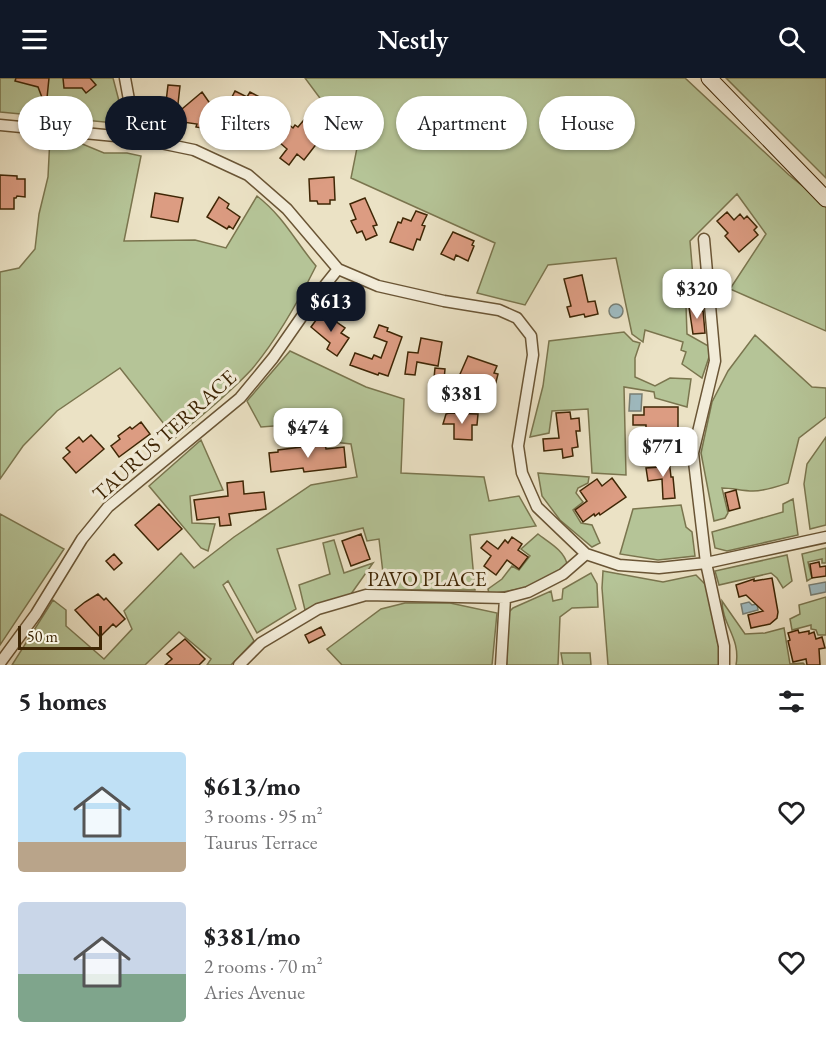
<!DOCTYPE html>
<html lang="en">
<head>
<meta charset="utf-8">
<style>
	:root { --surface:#fff; --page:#f6f6f6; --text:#202124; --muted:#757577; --accent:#111827 }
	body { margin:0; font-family:"EB Garamond",serif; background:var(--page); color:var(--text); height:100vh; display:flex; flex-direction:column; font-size:22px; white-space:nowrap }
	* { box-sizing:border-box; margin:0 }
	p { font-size:20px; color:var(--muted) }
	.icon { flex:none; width:33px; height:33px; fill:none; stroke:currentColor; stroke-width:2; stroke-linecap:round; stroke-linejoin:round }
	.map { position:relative; height:587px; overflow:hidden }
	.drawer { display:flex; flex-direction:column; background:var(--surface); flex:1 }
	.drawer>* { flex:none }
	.top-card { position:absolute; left:18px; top:18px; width:790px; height:54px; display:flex; gap:12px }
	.scale { position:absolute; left:18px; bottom:15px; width:84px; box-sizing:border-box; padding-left:6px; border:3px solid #3f2605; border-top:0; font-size:16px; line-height:21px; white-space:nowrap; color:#3f2605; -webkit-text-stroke:4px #f2ecd9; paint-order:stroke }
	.price { position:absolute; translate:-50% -51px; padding:0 14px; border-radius:12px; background:#fff; color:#222; font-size:20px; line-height:39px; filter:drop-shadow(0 2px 3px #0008) }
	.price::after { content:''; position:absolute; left:50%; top:36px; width:18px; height:14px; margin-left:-9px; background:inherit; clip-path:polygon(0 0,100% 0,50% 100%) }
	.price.on { background:var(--accent); color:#fff }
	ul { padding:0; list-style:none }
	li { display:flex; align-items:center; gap:18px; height:150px; padding:0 18px }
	li span { display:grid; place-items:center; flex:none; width:168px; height:120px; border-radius:6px; color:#555 }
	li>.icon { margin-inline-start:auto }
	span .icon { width:72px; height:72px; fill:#fffc; stroke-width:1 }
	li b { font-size:26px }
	h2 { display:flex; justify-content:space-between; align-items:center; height:72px; padding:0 18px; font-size:26px }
	.chip { padding:0 21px; border-radius:27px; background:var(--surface); box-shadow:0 2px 4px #0004; font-size:21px; line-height:54px }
	.chip.on { background:var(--accent); color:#fff }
	header { display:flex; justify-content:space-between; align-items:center; height:78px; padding:0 18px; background:var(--accent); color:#fff; font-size:27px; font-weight:600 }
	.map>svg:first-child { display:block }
</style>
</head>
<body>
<header><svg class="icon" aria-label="menu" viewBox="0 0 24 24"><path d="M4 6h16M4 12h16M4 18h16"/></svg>Nestly<svg class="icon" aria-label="search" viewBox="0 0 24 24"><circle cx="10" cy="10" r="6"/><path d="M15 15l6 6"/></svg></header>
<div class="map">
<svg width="826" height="587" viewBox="0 0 826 587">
	<rect width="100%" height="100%" fill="#ebe2c5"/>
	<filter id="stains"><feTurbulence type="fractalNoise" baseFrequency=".00333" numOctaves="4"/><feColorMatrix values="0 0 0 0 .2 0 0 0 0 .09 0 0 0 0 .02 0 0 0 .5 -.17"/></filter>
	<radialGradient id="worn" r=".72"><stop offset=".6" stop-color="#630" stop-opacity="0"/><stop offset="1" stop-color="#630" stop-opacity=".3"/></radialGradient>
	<path fill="#b5c497" stroke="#7a754e" stroke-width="1.5" d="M0,0h113l12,46 -125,-12z
		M305,0h380l104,97 37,30v126l-96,-42 36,-55 -29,-40 -47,47 5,60 -9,5 1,28 25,14 -10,30 -20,-14 4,-12 -5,-2 2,-8 -38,-12 -2,12 -11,-8 -16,-76 -68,7 -23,40 -48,-12 18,-50 -144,-65 6,-30z
		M726,0h100v100z
		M50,59l18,1 36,15h23l14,3 -17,85 71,-1 31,8 31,-52c27,21 38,45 59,70 -18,36 -38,72 -64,103 -23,25 -51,47 -77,69l-55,-70 -63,43 -34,35 -23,33v-207l19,-4 16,-19 4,-35 9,-37z
		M624,254l9,9 7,2 -5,15v19l20,9 15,-8 21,1 -4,28 -32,-9 -1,-6 -30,-5 2,88 -34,-2 -4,-64 -36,2 -3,22 -19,4 13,-51 6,-45z
		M755,257l57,52 14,1v29l-27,21 -11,45c-12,4 -23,8 -35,8 -11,0 -20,-3 -31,-3l6,25 -3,5 -11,3 -13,-68 11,-51 16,-31z
		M290,273l76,36 38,12 -3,74 83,4 5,24 30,-5 17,30 -66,9 5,55h-90l-6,-51 -12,2 -4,-13 -86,21 19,60 -39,24 -29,-52 -5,4 31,56 -23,24h-24l4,-6 -32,-27 -34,33h-133l41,-65 13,10v16l38,33 28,-30 -8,-18 57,-58 13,15 40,-31 77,-52 46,-8 -6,-33 -18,-2 -31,2 -2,-20 -39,3 -14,-26z
		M826,359v88l-16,4 -6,-45 3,-20z
		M201,362l22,50 -33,6 2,27 23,1 -7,27 -7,-3 -52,-62z
		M538,395l51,4 -1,6 -10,5 -2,5 7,9 -10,8 8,13 11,2 8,18 -8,4 -32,-27 -18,-24z
		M793,421l5,36 -71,16 -12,-3 -3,-16 71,-20v-8z
		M681,427l5,22 6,5 3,24 -37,4 -38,-6 13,-45z
		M0,436l64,35 -64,96z
		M538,456c10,8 26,16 29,30 -17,23 -53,26 -78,30l-1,-5 14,-10 10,-13 7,4 11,-14 -9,-7z
		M334,462l10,33 29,-10 -22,31 -46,16 -6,-25 31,-11 -7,-31z
		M826,470v15h-4v-4l-14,3 4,16 -5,3 -5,-27z
		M787,477l5,26 -9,7 -6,-10 -6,-5 -52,12 -4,-14z
		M603,493l60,11 33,-7 11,11 12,63v16h-111l-6,-77z
		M591,495l6,11 1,23 -26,1 -12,9 -2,48h-51l-1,-50 7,-7 38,-17 2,10 9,-2 1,-10z
		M826,519v38h-8l-2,-5 -5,-1v-4l-19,5 -2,-11 10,-5 -1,-9z
		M722,523l23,33 20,-1 19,-5 6,36 13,-1 2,2h-69c5,-27 -14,-40 -14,-64z
		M405,525h45l47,10 -5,52h-150l-15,-16 54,-40z
		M561,575h29l1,12h-28z"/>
	<path fill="#9ebac0" stroke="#787f75" stroke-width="1.5" d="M609 233a7 7 0 1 1 14 0a7 7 0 1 1-14 0Z
		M630,316h12l-1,17h-12z
		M826,504v10l-15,3 -2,-10z
		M749,524l3,3 5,-1 1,6 -15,4 -2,-10z"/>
	<path fill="#dc9c82" stroke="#3f2605" stroke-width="1.5" d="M16,0h33l-3,30 -8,-21 -23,-6z
		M63,0h27l6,7 -10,8 -4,-5h-18z
		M168,7l12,1 -2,18 -12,-2z
		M235,13l12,6 3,-5 25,13 -3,6 21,17 2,-3 3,2 16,-19 9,7 -12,15 10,8 -17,22 -7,-6 -8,11 -9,-7 7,-9 -8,-7 4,-5 -17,-13 -2,2 -37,-19z
		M202,14l9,13 -4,24 -11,-2 1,-3 -28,-4z
		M0,97l17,1v3h8v18l-8,-1 -1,2h-2v11h-14z
		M334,99l1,23h-5v4h-12l-1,-3h-7l-1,-22z
		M155,115l28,5 -5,24 -27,-5z
		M219,119l10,7 -2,4 13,9 -7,12 -4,-3 -2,3 -20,-12z
		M365,120l12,27 -4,1 4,9 -11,5 -4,-9 -5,2 -6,-12 5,-2 -6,-15z
		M416,133l11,4 -5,10 3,1 -5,14 -3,-1 -4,11 -23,-8 8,-20 3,1 2,-5 8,3z
		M727,134l7,8 6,-6 4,5 3,-3 10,11 -3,3 4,5 -19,17 -14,-16 3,-3 -11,-12z
		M453,154l21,9 -2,4 2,1 -6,15 -12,-6 -2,5 -13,-6z
		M582,197l6,27 7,-1 3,13 -13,3 -1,-3 -14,3 -3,-10 4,-1 -7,-27z
		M699,227l1,6 3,-1 2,23 -12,1 -4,-27z
		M322,234l23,16 -4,5 8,5 -12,18 -10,-7 3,-6 -19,-16z
		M379,247l9,3 -1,3 15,6 -14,39 -9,-3 -1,2 -28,-10 5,-12 17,6 2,-4 7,3 6,-16 -13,-5z
		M421,260l21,4 -4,24 -21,-4 -2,13 -10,-1 3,-22 10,1z
		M468,278l29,10 -3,7 4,1 -3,12 -6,-2 -3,11 -27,-10 1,-3 -3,-1z
		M435,290l10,1 -1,11 -10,-2z
		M644,329h34v27l-28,-1v-5h-4v-3h-13v-10h11z
		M570,334l1,7 8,-1 1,13h-4l2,16 -6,1 1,8 -10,2 -1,-9 -18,2 -1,-12 16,-1 -3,-25z
		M449,335l29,1 -1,11h-5v15l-18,-1v-15h-11l3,-10z
		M141,344l9,12 -31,23 -8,-11 9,-7 -2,-3 12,-9 2,2z
		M91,357l13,14 -28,24 -13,-15 7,-6 -4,-4 13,-11 4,5z
		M325,366l1,5 18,-2 2,20 -42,5 -1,-4 -32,4 -2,-19 9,-1v-2z
		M669,382l2,17h2l2,21 -12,1 -1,-20 -14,2 -2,-13 14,-1 -1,-5z
		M612,400l14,19 -26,18 -1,-2 -4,3 -1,-2 -11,8 -8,-12 12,-9 -7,-10 17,-12 5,7z
		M243,403l1,13 20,-2 2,17 -37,5 2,11 -11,1 -1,-9 -22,3 -3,-20 34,-4 -1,-13z
		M736,412l4,18 -11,3 -4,-18z
		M159,426l23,25 -24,21 -23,-25z
		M361,456l9,25 -19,7 -9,-25z
		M512,459l10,7 -4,6 10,7 -9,12 -12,-9 -11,15 -12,-9 7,-10 -10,-8 6,-7 11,8 7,-9 3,3z
		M114,476l8,9 -8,7 -8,-9z
		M819,484l1,5 6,-1v10l-14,2 -2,-14z
		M772,500l6,34 -1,6 -7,6 -19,4 -3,-13 15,-4 -17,-16 -7,2 -3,-12 18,-6v2z
		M98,516l6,6 2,-2 19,21 -9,8 -3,-3 -13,13 -25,-27 10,-8z
		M321,549l4,8 -16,8 -4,-8z
		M798,552l1,3 10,-2v3l5,-2 2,7 6,-2 3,11 -6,1 1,16h-13l-1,-6 -13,3 -5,-21 2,-1 -2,-7z
		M185,561l20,20 -6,6h-34l7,-6 -5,-5z"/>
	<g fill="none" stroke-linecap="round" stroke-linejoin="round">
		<defs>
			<path id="minor" d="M125,0l11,60
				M0,47l136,13 58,12 54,25 39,34 51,60 40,17 66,15 55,9 18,8 14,18 2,19 -15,91 4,27 15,34 49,47 33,11 40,3 47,-5 120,-26
				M704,161l11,122 -22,92 13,110 18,83v19
				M0,585l36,-49 46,-75 26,-32 132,-109 33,-40 41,-59 24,-30
				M239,587l22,-22 57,-34 48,-14 139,3 23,-6 35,-18 23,-20
				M501,587l4,-67"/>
			<path id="secondary" d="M709,0l117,121"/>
		</defs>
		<use href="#minor" stroke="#6a5535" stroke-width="13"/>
		<use href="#secondary" stroke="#3f2605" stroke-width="17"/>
		<use href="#minor" stroke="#f2ecd9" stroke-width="10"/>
		<use href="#secondary" stroke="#f2ecd9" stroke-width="15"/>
	</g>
	<g text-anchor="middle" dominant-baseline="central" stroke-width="6" stroke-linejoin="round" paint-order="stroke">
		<g font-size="21" fill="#3f2605" stroke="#f2ecd9">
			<text transform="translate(164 357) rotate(-42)">TAURUS TERRACE</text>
			<text x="427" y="500">PAVO PLACE</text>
		</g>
	</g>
	<rect width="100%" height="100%" filter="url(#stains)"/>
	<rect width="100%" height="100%" fill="url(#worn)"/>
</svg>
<div class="scale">50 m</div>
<b class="price" style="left:697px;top:242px">$320</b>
<b class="price on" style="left:331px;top:255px">$613</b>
<b class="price" style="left:462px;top:347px">$381</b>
<b class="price" style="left:308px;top:381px">$474</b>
<b class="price" style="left:663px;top:400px">$771</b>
<div class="top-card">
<a class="chip">Buy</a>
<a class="chip on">Rent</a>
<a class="chip">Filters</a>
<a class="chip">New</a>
<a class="chip">Apartment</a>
<a class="chip">House</a>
</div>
</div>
<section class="drawer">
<h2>5 homes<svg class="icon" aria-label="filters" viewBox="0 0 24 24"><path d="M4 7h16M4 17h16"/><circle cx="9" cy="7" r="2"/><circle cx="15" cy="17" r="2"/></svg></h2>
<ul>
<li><span style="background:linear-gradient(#bfe0f5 75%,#b9a48a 0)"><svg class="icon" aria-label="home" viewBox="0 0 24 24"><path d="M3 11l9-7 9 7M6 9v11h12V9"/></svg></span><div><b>$613/mo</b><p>3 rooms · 95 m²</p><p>Taurus Terrace</p></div><svg class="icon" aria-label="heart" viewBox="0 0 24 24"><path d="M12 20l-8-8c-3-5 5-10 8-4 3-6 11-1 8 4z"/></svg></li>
<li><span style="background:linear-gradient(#c9d6e8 60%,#7fa58c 0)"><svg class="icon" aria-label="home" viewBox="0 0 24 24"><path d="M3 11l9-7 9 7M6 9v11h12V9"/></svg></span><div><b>$381/mo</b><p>2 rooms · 70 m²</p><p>Aries Avenue</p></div><svg class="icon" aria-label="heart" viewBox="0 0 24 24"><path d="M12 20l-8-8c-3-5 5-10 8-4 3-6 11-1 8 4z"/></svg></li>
</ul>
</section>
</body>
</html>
